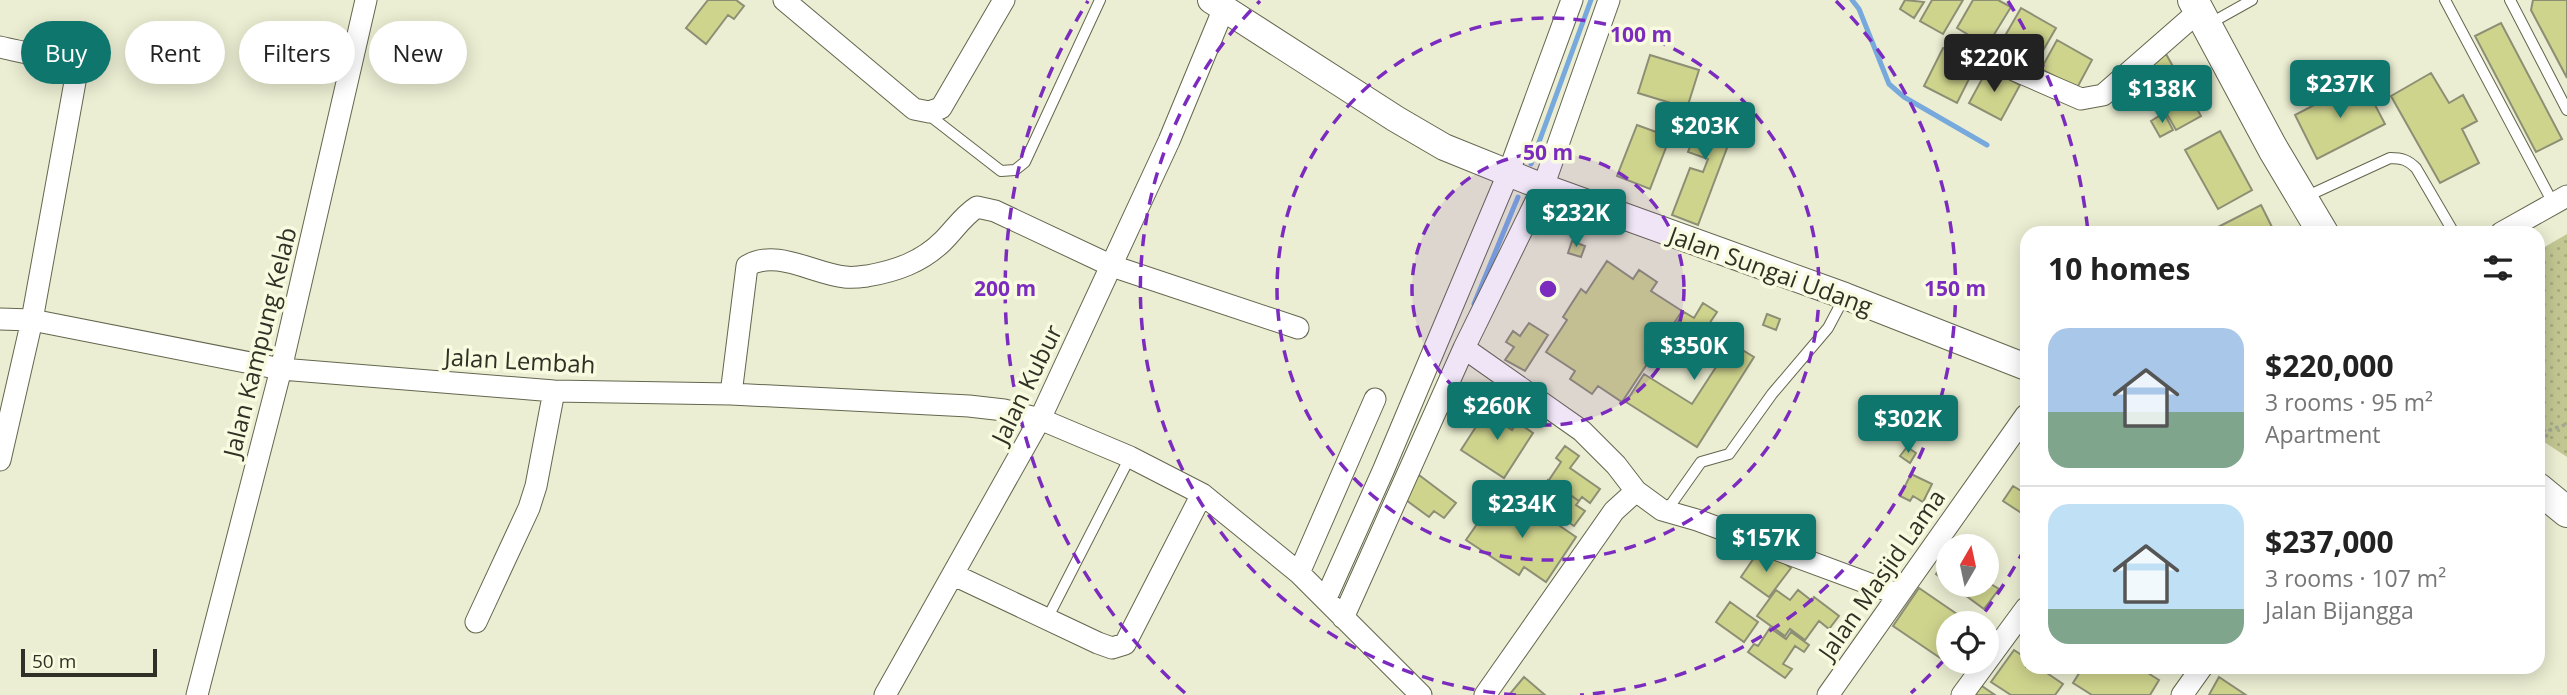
<!DOCTYPE html>
<html lang="en">
<head>
<meta charset="utf-8">
<style>
	:root { --surface:#fff; --page:#f6f6f6; --text:#222; --muted:#767676; --line:#e0e0e0; --accent:#0f766e }
	body { margin:0; font-family:"Open Sans",sans-serif; background:var(--page); color:var(--text); height:100vh; display:flex; flex-direction:column; font-size:26px; white-space:nowrap }
	* { box-sizing:border-box; margin:0 }
	p { font-size:23px; color:var(--muted) }
	.icon { flex:none; width:38px; height:38px; fill:none; stroke:currentColor; stroke-width:2; stroke-linecap:round; stroke-linejoin:round }
	.map { position:relative; flex:1; overflow:hidden }
	.sheet { position:absolute; left:2020px; top:226px; width:525px; height:448px; display:flex; flex-direction:column; background:var(--surface); border-radius:21px; box-shadow:0 4px 18px #0003 }
	.sheet>* { flex:none }
	.hud { position:absolute; left:21px; top:21px; width:665px; height:63px; display:flex; gap:14px }
	.needle { width:46px; rotate:9deg }
	.buttons { position:absolute; left:1936px; top:534px; display:grid; gap:14px }
	.buttons a { display:grid; place-items:center; width:63px; height:63px; border-radius:50%; background:var(--surface); box-shadow:0 4px 18px #0003; font-size:35px }
	.scale { position:absolute; left:21px; bottom:18px; width:136px; box-sizing:border-box; padding-left:7px; border:4px solid #303126; border-top:0; font-size:19px; line-height:24px; white-space:nowrap; color:#303126; -webkit-text-stroke:5px #f8fbdf; paint-order:stroke }
	.price { position:absolute; translate:-50% -60px; padding:0 16px; border-radius:7px; background:var(--accent); color:#fff; font-size:23px; line-height:46px; filter:drop-shadow(0 2px 4px #0008) }
	.price::after { content:''; position:absolute; left:50%; top:42px; width:21px; height:16px; margin-left:-10px; background:inherit; clip-path:polygon(0 0,100% 0,50% 100%) }
	.price.on { background:#222; color:#fff }
	ul { padding:0; list-style:none }
	li { display:flex; align-items:center; gap:21px; height:175px; padding:0 28px }
	li+li { border-top:2px solid var(--line) }
	li span { display:grid; place-items:center; flex:none; width:196px; height:140px; border-radius:21px; color:#555 }
	li>.icon { margin-inline-start:auto }
	span .icon { width:84px; height:84px; fill:#fffc; stroke-width:1 }
	li b { font-size:30px }
	h2 { display:flex; justify-content:space-between; align-items:center; height:84px; padding:0 28px; font-size:30px }
	.pill { padding:0 24px; border-radius:32px; background:var(--surface); box-shadow:0 4px 18px #0003; font-size:24px; line-height:63px }
	.pill.on { background:var(--accent); color:#fff }
	.map>svg:first-child { display:block }
</style>
</head>
<body>
<div class="map">
<svg width="2567" height="695" viewBox="0 0 2567 695">
	<defs>
		<pattern id="park-dots" width="8" height="8" patternUnits="userSpaceOnUse" patternTransform="scale(1.75)"><rect width="8" height="8" fill="#c2c792"/><path d="M2 2h.1M6 6h.1" fill="none" stroke="#a7ab7e" stroke-width="1.8" stroke-linecap="round"/></pattern>
	</defs>
	<rect width="100%" height="100%" fill="#ebeed2"/>
	<path fill="url(#park-dots)" d="M2567,234v223l-29,-19v-187z"/>
	<g fill="none" stroke-linecap="round" stroke-linejoin="round">
		<path stroke="#77a9dd" stroke-width="5" d="M1852,0l7,9 30,75 15,13 83,48
			M1531,164l60,-164
			M1474,304l44,-107"/>
	</g>
	<path fill="#cfd48d" stroke="#8d8f75" stroke-width="2" d="M708,0h28l8,6 -10,13 -6,-4 -22,29 -20,-16z
		M1905,0l19,2 -10,16 -14,-9z
		M1932,0h31l-20,34 -23,-13z
		M1973,0h25l13,7 -24,39 -30,-18z
		M2533,0h34v78l-36,-68z
		M2021,8l35,20 -23,40 -35,-20z
		M2501,23l61,116 -26,13 -61,-116z
		M2057,40l35,20 -15,28 -36,-19z
		M1943,48l33,17 -19,38 -33,-17z
		M2166,54l35,62 -25,14 -35,-61z
		M1650,55l49,15 -12,38 -49,-15z
		M1988,68l32,17 -19,35 -32,-17z
		M2431,73l18,30 14,-8 14,26 -15,8 17,34 -39,20 -49,-87z
		M2362,80l23,44 -68,35 -22,-44z
		M1706,104l33,12 -41,109 -26,-10 18,-47 13,4 5,-13 -20,-7z
		M2164,113l9,17 -13,7 -9,-16z
		M1637,125l33,12 -20,52 -33,-13z
		M2220,131l32,59 -34,19 -33,-59z
		M2261,205l14,28h-54l-3,-6z
		M1572,241l13,5 -4,11 -13,-4z
		M1607,261l26,18 6,-9 18,12 -6,9 31,20 -60,91 -24,-16 -6,8 -22,-15 5,-8 -29,-19 21,-32 -4,-3 18,-28 5,4z
		M1703,303l14,9 -14,21 28,18 3,-6 20,12 -57,90 -71,-45 18,-28 48,30 24,-37 -48,-30 16,-25 10,6z
		M1767,314l13,5 -4,11 -13,-5z
		M1529,323l19,12 -23,36 -20,-11 9,-13 -8,-5 7,-11 7,5z
		M1490,405l16,10 -4,8 10,7 5,-8 16,11 -29,45 -43,-28z
		M1565,446l14,10 -9,12 30,21 -10,14 -8,-6 -3,4 -30,-21 12,-18 -5,-4z
		M1907,447l9,6 -6,10 -10,-7z
		M1911,474l21,10 -9,18 -10,-6 -3,5 -10,-5z
		M1419,475l37,28 -12,15 -10,-7 -5,6 -27,-20z
		M1548,480l31,21 -3,4 9,6 -11,15 -39,-26z
		M2013,486l10,6 3,-4v28l-23,-15z
		M1525,502l51,35 -30,45 -22,-15 -5,8 -53,-35 25,-36 22,15z
		M1756,555l12,8 6,-7 17,12 -22,29 -28,-20z
		M1948,558v25l-12,-9z
		M1986,581l13,8 -15,20 -34,-25h36z
		M1919,588l51,35h-22v39h8l-4,4 -59,-40z
		M1776,590l14,10 8,-10 14,11 2,-4 25,19 -10,13 -10,-8 -14,19 -15,-11 -5,7 -28,-20z
		M1730,602l28,20 -14,20 -28,-20z
		M1770,628l16,11 5,-7 18,13 -5,7 -9,-6 -12,18 9,5 -7,9 -37,-26 6,-8 4,2z
		M2014,650l12,8v9h12l25,17 -8,11h-44l-20,-13z
		M2083,667h55l21,13 -9,15h-58l-19,-12z
		M1524,677l21,18h-36z
		M2219,677l27,18h-37z
		M1979,684l16,11h-24z"/>
	<g fill="none" stroke-linecap="round" stroke-linejoin="round">
		<defs>
			<path id="service" d="M2445,0l108,203
				M2510,0l57,110
				M2209,24l43,-24
				M925,112l76,59 14,-1 10,-8 75,-162
				M2303,198l87,-40c12,0 18,2 26,10l38,65
				M1662,510l10,-7 29,-41 28,-8 43,-60 56,-66 17,-32
				M1047,619l83,-162"/>
			<path id="minor" d="M784,0l130,109 15,3 12,-4 63,-108
				M0,47c26,7 63,8 75,35l-43,238 -32,140
				M1989,59l92,40 22,-4 96,-84
				M2501,233l66,-37
				M0,319l32,1 249,49 273,22 177,3 238,12 35,4 36,9 90,38 72,37 97,79 122,122
				M1464,348l118,83 34,34 20,26 26,19 35,10 200,74
				M731,394l16,-128c29,-18 67,8 98,11 7,1 15,0 22,-1 29,-5 55,-14 76,-35 12,-12 20,-25 34,-34l18,4 117,55 186,62
				M1299,573l76,-174
				M954,575l144,68 14,5 13,-4 77,-150
				M1326,598l57,-127 125,-297 64,-174
				M1343,618l121,-270 79,-161 66,-187
				M476,622l53,-114 7,-22 18,-95
				M197,695l84,-326 85,-369
				M885,695l155,-276 129,-278 55,-133
				M1485,695l129,-184 22,-20
				M1828,695l198,-280
				M1962,695l64,-87
				M2182,695l20,-28"/>
			<path id="tertiary" d="M1211,0l185,119 48,28 99,40 302,109 181,71"/>
			<path id="secondary" d="M2193,0l80,149 50,84
				M2538,488l29,24"/>
		</defs>
		<use href="#service" stroke="#64664e" stroke-width="12"/>
		<use href="#minor" stroke="#64664e" stroke-width="23"/>
		<use href="#tertiary" stroke="#64664e" stroke-width="28"/>
		<use href="#secondary" stroke="#64664e" stroke-width="32"/>
		<path stroke="#a5a792" stroke-width="3.5" stroke-dasharray="3.5 3.5" stroke-linecap="butt" d="M2538,449l12,-19 17,-6"/>
		<use href="#service" stroke="#fff" stroke-width="10"/>
		<use href="#minor" stroke="#fff" stroke-width="21"/>
		<use href="#tertiary" stroke="#fff" stroke-width="26"/>
		<use href="#secondary" stroke="#fff" stroke-width="30"/>
	</g>
	<circle cx="1548" cy="289" r="136" fill="#7b2cbf" fill-opacity=".12"/>
	<g fill="none" stroke="#7b2cbf" stroke-width="3.5" stroke-dasharray="12 9">
		<circle cx="1548" cy="289" r="136"/>
		<circle cx="1548" cy="289" r="271"/>
		<path d="M1516 695A407 407 0 0 1 1260 1M1836 1A407 407 0 0 1 1580 695"/>
		<path d="M2025 548A543 543 0 0 1 1979 620M1945 659A543 543 0 0 1 1911 693M1185 693A543 543 0 0 1 1088 1M2008 1A543 543 0 0 1 2088 232"/>
	</g>
	<g text-anchor="middle" dominant-baseline="central" stroke-width="7" stroke-linejoin="round" paint-order="stroke">
		<g font-size="24" fill="#303126" stroke="#f8fbdf">
			<text transform="translate(1771 270) rotate(20)">Jalan Sungai Udang</text>
			<text transform="translate(259 342) rotate(-76)">Jalan Kampung Kelab</text>
			<text transform="translate(520 360) rotate(3)">Jalan Lembah</text>
			<text transform="translate(1026 384) rotate(-64)">Jalan Kubur</text>
			<text transform="translate(1881 574) rotate(-55)">Jalan Masjid Lama</text>
		</g>
	</g>
	<circle cx="1548" cy="289" r="10" fill="#7b2cbf" stroke="#f8fbdf" stroke-width="3.5"/>
	<g font-size="21" text-anchor="middle" font-weight="bold" fill="#7b2cbf" stroke="#f8fbdf" stroke-width="7" stroke-linejoin="round" paint-order="stroke">
		<text x="1641" y="42">100 m</text>
		<text x="1548" y="160">50 m</text>
		<text x="1955" y="296">150 m</text>
		<text x="1005" y="296">200 m</text>
	</g>
</svg>
<div class="buttons">
<a><svg class="needle" viewBox="-14 -14 28 28"><path d="M0-13l5 13h-10z" fill="#e53935"/><path d="M0 13l5-13h-10z" fill="#767676"/></svg></a>
<a><svg class="icon" aria-label="locate" viewBox="0 0 24 24"><circle cx="12" cy="12" r="6"/><path d="M12 2v4M12 18v4M2 12h4M18 12h4"/></svg></a>
</div>
<div class="scale">50 m</div>
<b class="price on" style="left:1994px;top:94px">$220K</b>
<b class="price" style="left:2340px;top:120px">$237K</b>
<b class="price" style="left:2162px;top:125px">$138K</b>
<b class="price" style="left:1705px;top:162px">$203K</b>
<b class="price" style="left:1576px;top:249px">$232K</b>
<b class="price" style="left:1694px;top:382px">$350K</b>
<b class="price" style="left:1497px;top:442px">$260K</b>
<b class="price" style="left:1908px;top:455px">$302K</b>
<b class="price" style="left:1522px;top:540px">$234K</b>
<b class="price" style="left:1766px;top:574px">$157K</b>
<div class="hud">
<a class="pill on">Buy</a>
<a class="pill">Rent</a>
<a class="pill">Filters</a>
<a class="pill">New</a>
</div>
<section class="sheet">
<h2>10 homes<svg class="icon" aria-label="filters" viewBox="0 0 24 24"><path d="M4 7h16M4 17h16"/><circle cx="9" cy="7" r="2"/><circle cx="15" cy="17" r="2"/></svg></h2>
<ul>
<li><span style="background:linear-gradient(#a9c7e8 60%,#7fa58c 0)"><svg class="icon" aria-label="home" viewBox="0 0 24 24"><path d="M3 11l9-7 9 7M6 9v11h12V9"/></svg></span><div><b>$220,000</b><p>3 rooms · 95 m²</p><p>Apartment</p></div></li>
<li><span style="background:linear-gradient(#bfe0f5 75%,#7fa58c 0)"><svg class="icon" aria-label="home" viewBox="0 0 24 24"><path d="M3 11l9-7 9 7M6 9v11h12V9"/></svg></span><div><b>$237,000</b><p>3 rooms · 107 m²</p><p>Jalan Bijangga</p></div></li>
</ul>
</section>
</div>
</body>
</html>
